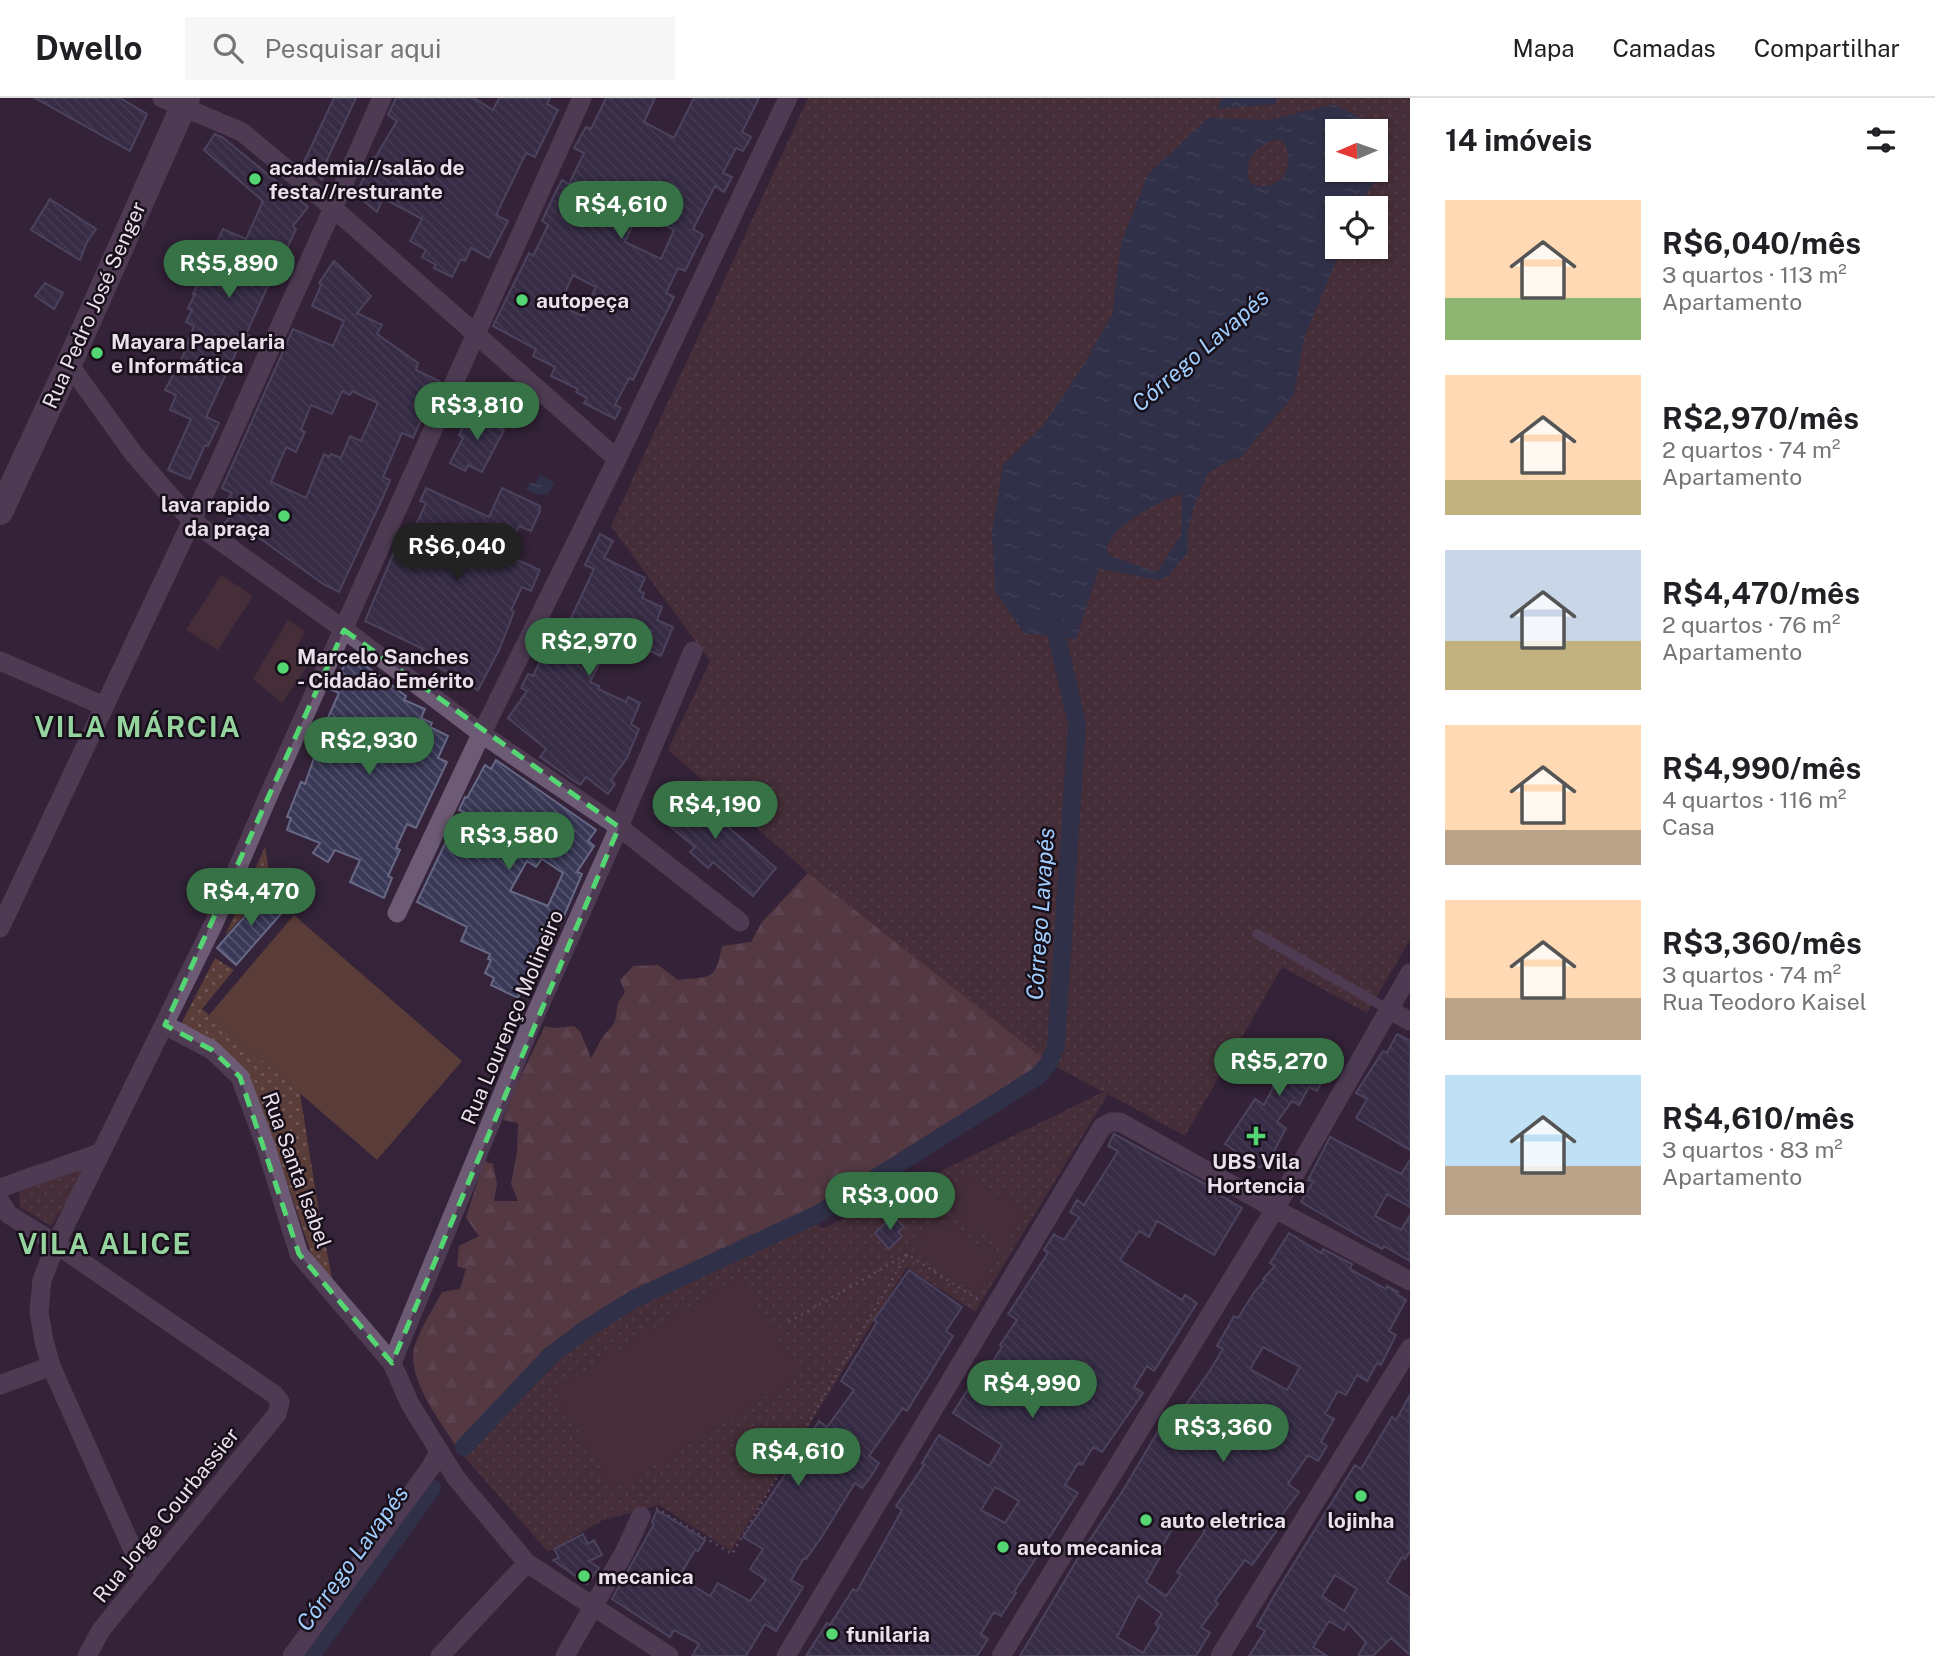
<!DOCTYPE html>
<html lang="pt">
<head>
<meta charset="utf-8">
<style>
	:root { --surface:#fff; --page:#f6f6f6; --text:#202124; --muted:#757577; --line:#e0e0e0; --accent:#377247 }
	body { margin:0; font-family:"Public Sans",sans-serif; background:var(--page); color:var(--text); height:100vh; display:flex; flex-direction:column; font-size:26px; white-space:nowrap }
	* { box-sizing:border-box; margin:0 }
	p { font-size:23px; color:var(--muted) }
	.icon { flex:none; width:38px; height:38px; fill:none; stroke:currentColor; stroke-width:2; stroke-linecap:round; stroke-linejoin:round }
	.map { position:relative; flex:1; overflow:hidden }
	.panel { display:flex; flex-direction:column; background:var(--surface); width:525px }
	.panel>* { flex:none }
	.needle { width:46px; rotate:268deg }
	.buttons { position:absolute; left:1325px; top:21px; display:grid; gap:14px }
	.buttons a { display:grid; place-items:center; width:63px; height:63px; border-radius:0px; background:var(--surface); box-shadow:0 2px 5px #0004; font-size:35px }
	.price { position:absolute; translate:-50% -60px; padding:0 16px; border-radius:24px; background:var(--accent); color:#fff; font-size:23px; line-height:46px; filter:drop-shadow(0 2px 4px #0008) }
	.price::after { content:''; position:absolute; left:50%; top:42px; width:21px; height:16px; margin-left:-10px; background:inherit; clip-path:polygon(0 0,100% 0,50% 100%) }
	.price.selected { background:#222; color:#fff }
	ul { padding:0; list-style:none }
	li { display:flex; align-items:center; gap:21px; height:175px; padding:0 35px }
	li span { display:grid; place-items:center; flex:none; width:196px; height:140px; border-radius:0px; color:#555 }
	li>.icon { margin-inline-start:auto }
	span .icon { width:84px; height:84px; fill:#fffc; stroke-width:1 }
	li b { font-size:30px }
	h2 { display:flex; justify-content:space-between; align-items:center; height:84px; padding:0 35px; font-size:30px }
	header { display:flex; align-items:center; gap:42px; box-sizing:border-box; height:98px; padding:0 35px; background:var(--surface); border-bottom:2px solid var(--line) }
	header strong { font-size:33px }
	nav { display:flex; gap:38px; margin-inline-start:auto; font-size:24px }
	.search { width:490px; height:63px; background:var(--page); display:flex; align-items:center; gap:18px; box-sizing:border-box; padding:0 24px; border-radius:0px; color:var(--muted); font-size:26px }
	main { display:flex; flex:1; min-height:0 }
	.map>svg:first-child { display:block }
</style>
</head>
<body>
<header>
<strong>Dwello</strong>
<div class="search"><svg class="icon" aria-label="search" viewBox="0 0 24 24"><circle cx="10" cy="10" r="6"/><path d="M15 15l6 6"/></svg>Pesquisar aqui</div>
<nav><a>Mapa</a><a>Camadas</a><a>Compartilhar</a></nav>
</header>
<main>
<div class="map">
<svg width="1410" height="1558" viewBox="0 0 1410 1558">
	<defs>
		<pattern id="grass-dots" width="8" height="8" patternUnits="userSpaceOnUse" patternTransform="scale(1.75)"><rect width="8" height="8" fill="#5a3c39"/><path d="M2 2h.1M6 6h.1" fill="none" stroke="#725856" stroke-width="1.8" stroke-linecap="round"/></pattern>
		<pattern id="forest-firs" width="22" height="20" patternUnits="userSpaceOnUse" patternTransform="scale(1.75)"><rect width="22" height="20" fill="#7a5450"/><path d="M5 1l3.5 6h-7zM16 11l3.5 6h-7z" fill="#8d6c6a"/></pattern>
		<pattern id="water-ripples" width="26" height="14" patternUnits="userSpaceOnUse" patternTransform="scale(1.75)"><rect width="26" height="14" fill="#2a425b"/><path d="M2 4q2-2 4 0t4 0M15 11q2-2 4 0t4 0" fill="none" stroke="#495d73"/></pattern>
		<pattern id="building-back-hatch" width="6" height="6" patternUnits="userSpaceOnUse" patternTransform="scale(1.75)"><rect width="6" height="6" fill="#393857"/><path d="M-1 5l2 2M0 0l6 6M5-1l2 2" fill="none" stroke="#56546f"/></pattern>
	</defs>
	<rect width="100%" height="100%" fill="#342339"/>
	<path fill="url(#grass-dots)" fill-rule="evenodd" d="M808,0h602v842l-43,73 -85,-46 -97,169 -77,-42 -133,218 -68,-45 -176,284 -72,-46 -56,15 -55,32 -88,-100 90,-96 36,-27 48,-30 178,-83 10,13 281,-137 -54,-29 -241,-190 -140,-123 42,-89 -99,-135zM1337,33h39v39h-39zM1337,110h39v39h-39z
		M265,749l6,37 -46,52z
		M215,860l19,12 -32,39 98,84 18,113 15,77 -10,-8 -12,-22 -43,-126 -27,-55 -60,-48z
		M82,1070l-11,27 -20,31 -31,-19 -1,-15z"/>
	<path fill="url(#forest-firs)" d="M808,775l241,190 -11,13 -220,138 -184,85 -48,30 -36,27 -90,96c-17,-27 -56,-75 -45,-107 6,-18 18,-36 27,-53l18,-3 6,-20 -9,-3 2,-20 20,-10 -13,-18 18,-57 9,3 4,20 -3,17h24l-7,-17 6,-32 1,-29 -15,-3 11,-30 31,-64 9,2 20,-2 6,5 11,27 11,-20 13,-16 3,-19 7,-11 -5,-12 13,-14 25,-1 20,15c33,-4 37,2 44,-34l29,-4 11,-20z"/>
	<path fill="#5a3c39" d="M221,477l32,21 -35,54 -32,-20z
		M288,522l17,11 -8,15 17,10 -32,47 -29,-24z
		M294,817l168,146 -85,99 -168,-145z
		M964,1075l61,37 -21,36 -61,-37z
		M936,1120l62,40 -22,35 -62,-41z
		M740,1178l60,100 -186,114 -61,-100z"/>
	<path fill="url(#water-ripples)" fill-rule="evenodd" d="M1222,0h54v6l-59,5z
		M1334,6l54,28 1,26 -31,50h-21v39h5l-38,91 -10,57 -54,63 -8,1 -24,14 -15,36 -5,24v19l-20,24 -9,4 -60,-11 -23,70 -52,-6 -29,-42 -3,-58 11,-68 40,-39 38,-57 31,-54 9,-72 27,-69 60,-56 62,2zM1376,33v39h-39v-39zM1275,42h7c17,24 -2,54 -31,44 -10,-19 4,-40 24,-44zM1179,396l3,3 -1,38 -24,37 -46,-16 -4,-4c-2,-24 53,-50 72,-58z
		M540,376l14,9c-6,18 -15,12 -29,6l5,-6h6z"/>
	<g fill="none" stroke-linecap="round" stroke-linejoin="round">
		<path stroke="#2a425b" stroke-width="18" d="M464,1349l86,-91 36,-27 48,-30 184,-85 220,-138 11,-13 7,-17 21,-323 -25,-107
			M311,1558l121,-168"/>
	</g>
	<path fill="url(#building-back-hatch)" stroke="#676885" stroke-width="2" fill-rule="evenodd" d="M35,0h85l27,16 -17,37z
		M334,0h22l-30,64 4,2 -8,16 -18,-18z
		M396,0h78l19,12 6,-12h51l-3,6 11,6 -23,47 -9,-4 -30,62 12,6 -19,37 -18,-10 -6,13 -4,-2 -9,18 -18,-9 2,-3 -14,-8 4,-7 -16,-9 12,-22 -39,-21 -6,14 -21,-17 17,-38 2,1 22,-37 -9,-6z
		M606,0h49l-11,24 30,16 20,-40h65l-17,34 9,5 -8,14 -7,-3 -13,25 9,4 -8,15 -9,-6 -22,43 10,6 -18,36 -7,-3 -12,25 8,4 -41,83 -4,-2 -14,27 6,3 -6,11 -31,-16 3,-5 -11,-6 2,-3 -27,-13 4,-9 -22,-11 3,-7 -43,-23 36,-73 4,3 15,-31 -6,-4 13,-28 7,-13 7,4 15,-31 -10,-5 12,-21 5,2zM639,113l35,19 -13,29 -36,-17zM573,177l23,12 -14,29 -23,-11z
		M215,36l7,3 86,70 -15,19 3,3 -11,24 9,4 -7,15 -10,-4 -4,7 -27,59 7,4 -5,12 -9,-4 -33,71 13,6 -11,23 -3,-1 -15,34 -22,-9 23,-51 -21,-9 6,-15 -11,-5 18,-34 11,-30 -8,-4 6,-12 -4,-2 7,-14h-2l30,-65 23,10 17,-38 -59,-51z
		M50,101l46,30 -9,13 -7,18 -49,-30z
		M334,163l37,35 -14,17 25,12 -5,9 41,29 -2,7 23,11 -26,57 -11,-5 -19,44 7,3 -7,17 -44,95 -16,-8 -83,-60 -5,6 -10,-7 6,-7 -11,-7 12,-16 -10,-5 71,-159 40,17 11,-25 -32,-15 9,-21 -2,-2zM342,293l8,4 2,-4 26,12 -17,38 -11,-5 -9,22 -10,-4 -2,3 -5,-3 -18,44 -35,-16 15,-35 10,5 9,-20 -4,-2 10,-25 21,9z
		M45,185l18,10 -9,16 -19,-13z
		M472,312l13,7h11l4,5v6l4,2 -22,42 -14,-7 -3,6 -15,-8 13,-25 -4,-3z
		M426,390l63,29 13,-29 38,18v5l-9,20 -12,-5 -13,29 34,15 -9,21 -9,-4 -11,23 3,2 -15,38 -21,40 -59,-34 4,-7 -58,-28 32,-76 8,4 21,-46 -6,-2z
		M600,436l13,7 -9,17 41,20 -6,13 5,2 -2,5 20,9 -5,13 16,7 -12,29 -16,-7 7,-18 -25,-11 -20,38 -4,-2 -13,26 9,4 -1,3 28,13 2,-5 12,6 -9,21 8,5 -12,29 -16,22 4,4 -7,10 -22,-17 -6,8 -40,-28 6,-8 -38,-31 19,-27 -6,-3 7,-14 5,2 11,-23 3,2 11,-23 5,2 10,-20 21,-45 -9,-4z
		M350,556l56,42 -2,4 21,9 -4,9 11,5 -2,4 18,9 -10,22 9,4 -31,66 -9,-4 -11,24 4,2 -12,26 4,2 -8,20 -34,-16 10,-22 -25,-10 -7,12 -15,-9 7,-10 -33,-13 4,-12 -4,-1 14,-35 4,2 9,-26 8,3 14,-37 -9,-4 12,-27 -7,-3z
		M496,662l100,70 -8,11 6,5 -17,26 5,2 -21,49 -10,-4 -33,79 -27,-13 3,-7 -9,-5 6,-13 -3,-1 2,-5 -29,-13 6,-14 -50,-25 32,-67 8,4 11,-25 -9,-4 6,-13 2,1 18,-33 6,4zM542,761l21,14 -15,33 -38,-15 17,-30 9,6z
		M678,686l98,84 -23,28 -40,-34 -5,6 -18,-16 5,-5 -41,-34z
		M267,793l19,17 -50,57 -19,-17z
		M1397,936l13,7v109l-54,-32 11,-19 -11,-6 27,-42 4,2z
		M1303,941l32,18 -18,34 -8,-4 -10,18 -7,-4 -15,21 9,6 -13,25 -13,15 -35,-24 30,-45 9,6 13,-25 -21,-14 17,-26 22,14z
		M1114,1036l93,51 -1,2 36,21 -28,47 -57,-34 -8,16 -10,-6 -19,29 62,40 3,-5 12,8 -43,68 -7,-5 -13,21 9,6 -41,59 -9,-5 -11,18 -4,-2 -13,22 13,8 -64,99 2,1 -15,23 -7,-4 -13,22 7,5 -11,17h-171l21,-33 3,2 23,-36 4,2 45,-81 -6,-4 28,-41 -2,-2 17,-28 50,31 13,-21 -49,-32 26,-41 5,3 18,-28 -2,-2 17,-25 -9,-6 40,-61 -4,-3 10,-16 10,6 15,-23 -9,-5 7,-12 7,5 34,-54 -10,-5zM995,1389l24,14 -14,22 -24,-13z
		M1330,1039l71,37 9,-14v47l-23,-13 -12,22 26,14 9,-15v46l-26,-15 -2,3 -18,-10 -63,-37 12,-20 -5,-2z
		M893,1118l11,11 -6,5 4,4 -13,13 -14,-16z
		M1289,1135l32,20 2,-4 29,15 -2,5 36,20 1,-3 11,6 -1,2 9,6 -17,31 7,4 -15,30 -4,-2 -10,18 -10,-6 -11,20 -8,-4 -13,23 9,5 -13,23 6,4 -9,15 -10,-6 -20,29 11,8 -23,31 4,3 -28,39 -7,-5 -30,41 3,3 -17,23 9,6 -14,23h-176l61,-103 41,-61 50,-84 8,5 29,-41 14,-23 -6,-3 17,-30 4,2 17,-27 10,-11 -2,-1 12,-13 -5,-3zM1263,1249l37,20 -13,23 -37,-21zM1181,1416l24,17 -28,41 4,3 -15,21 -20,-14 18,-32 -3,-2zM1138,1498l24,18 -7,10 4,3 -16,26 -26,-16z
		M909,1172l53,37 -16,24 7,5 -46,75 -4,-3 -34,48 10,7 -7,12 -10,13 -7,-5 -34,55 -15,21 -2,-1 -13,22 12,7 -27,44 -11,-7 -19,32h-54l7,-12 -25,-14 -4,7 -58,-38 42,-75 -2,-2 5,-12 48,30 -7,11 -3,-1 -16,27 31,19 8,-13 32,18 16,-21 -16,-11 13,-20 -20,-12 53,-79 2,1 18,-25 -4,-2 7,-11 8,6 27,-37 -13,-9 36,-59 -3,-2z
		M1410,1297v156l-5,8 -3,-2 -15,25 23,16v57l-19,-17 -18,18h-15l8,-14 -18,-19 -4,7 -15,-9 -16,26 14,9h-78l16,-25 -8,-5 18,-32 80,-129 6,4 31,-52 4,3zM1335,1477l22,14 -13,22 -22,-15z
		M583,1436l5,10 6,-4 8,15 -13,6 10,7 -12,16 -34,-24 6,-2 -5,-9z"/>
	<g fill="none" stroke-linecap="round" stroke-linejoin="round">
		<path stroke="#8a7b8e" stroke-width="2.5" stroke-dasharray="2 5" stroke-linecap="butt" d="M789,1224l118,-68
			M656,1410l76,46 175,-300 72,46"/>
		<path stroke="#6d5a74" stroke-width="10" d="M1257,836l132,76"/>
		<path stroke="#6d5a74" stroke-width="19" d="M162,0l80,34 90,75 285,252
			M69,266l64,89 58,67 162,116 129,98 137,93 121,95
			M0,563l104,45
			M397,815l79,-168 141,-286 171,-361
			M0,830l219,-465 163,-365
			M1389,912l21,11
			M165,927l47,25 28,27 25,67 34,110 93,109 18,41 46,74 71,85 142,93
			M0,1090l100,-35
			M0,1103l8,13 48,30 219,151 5,7 -3,12 -176,216 -14,26
			M392,1265l138,-336 89,-200 74,-176
			M0,1287l51,-19
			M145,1479l-94,-211 -7,-25 -5,-29 3,-32 14,-36 158,-321 52,-122 316,-703
			M292,1558l139,-189 7,-14
			M440,1558l87,-93
			M565,1558l60,-105 16,-35
			M786,1558l316,-529 9,-5h9l155,87 135,72
			M1001,1558l274,-447 135,-236
			M1220,1558l190,-308"/>
		<path stroke="#6d5a74" stroke-width="26" d="M0,414l69,-148 118,-266"/>
	</g>
	<path d="M0 0H1410V1558H0ZM344,532l275,197 -227,536 -93,-109 -59,-177 -28,-27 -47,-25z" fill="#342339" fill-opacity=".55" fill-rule="evenodd"/>
	<path fill="none" stroke="#54d672" stroke-width="5" stroke-dasharray="14 9" stroke-linejoin="round" d="M344,532l275,197 -227,536 -93,-109 -59,-177 -28,-27 -47,-25z"/>
	<g fill="#54d672" stroke="#170f19" stroke-width="2.5">
		<circle cx="255" cy="81" r="7"/>
		<circle cx="522" cy="202" r="7"/>
		<circle cx="97" cy="255" r="7"/>
		<circle cx="284" cy="418" r="7"/>
		<circle cx="283" cy="570" r="7"/>
		<path d="M1252.5 1027.5h7v7h7v7h-7v7h-7v-7h-7v-7h7z"/>
		<circle cx="1361" cy="1398" r="7"/>
		<circle cx="1146" cy="1422" r="7"/>
		<circle cx="1003" cy="1449" r="7"/>
		<circle cx="584" cy="1478" r="7"/>
		<circle cx="832" cy="1536" r="7"/>
	</g>
	<g text-anchor="middle" dominant-baseline="central" stroke-width="5" stroke-linejoin="round" paint-order="stroke">
		<g font-size="21" font-weight="bold" fill="#ebdfee" stroke="#170f19" text-anchor="start">
			<text x="269" y="69">academia//salão de<tspan x="269" dy="24">festa//resturante</tspan></text>
			<text x="536" y="202">autopeça</text>
			<text x="111" y="243">Mayara Papelaria<tspan x="111" dy="24">e Informática</tspan></text>
			<text x="270" y="406" text-anchor="end">lava rapido<tspan x="270" dy="24">da praça</tspan></text>
			<text x="297" y="558">Marcelo Sanches<tspan x="297" dy="24">- Cidadão Emérito</tspan></text>
			<text x="1256" y="1063" text-anchor="middle">UBS Vila<tspan x="1256" dy="24">Hortencia</tspan></text>
			<text x="1160" y="1422">auto eletrica</text>
			<text x="1361" y="1422" text-anchor="middle">lojinha</text>
			<text x="1017" y="1449">auto mecanica</text>
			<text x="598" y="1478">mecanica</text>
			<text x="846" y="1536">funilaria</text>
		</g>
		<g font-size="21" fill="#ebdfee" stroke="#170f19">
			<text transform="translate(94 207) rotate(-66)">Rua Pedro José Senger</text>
			<text transform="translate(512 919) rotate(-67)">Rua Lourenço Molineiro</text>
			<text transform="translate(297 1072) rotate(70)">Rua Santa Isabel</text>
			<text transform="translate(166 1417) rotate(-51)">Rua Jorge Courbassier</text>
		</g>
		<g font-size="23" font-style="italic" fill="#a1cefe" stroke="#170f19">
			<text transform="translate(1200 252) rotate(-41)">Córrego Lavapés</text>
			<text transform="translate(1040 816) rotate(-86)">Córrego Lavapés</text>
			<text transform="translate(352 1460) rotate(-54)">Córrego Lavapés</text>
		</g>
		<g font-size="28" font-weight="bold" letter-spacing="2" fill="#95d49e" stroke="#170f19">
			<text x="138" y="628">VILA MÁRCIA</text>
			<text x="105" y="1145">VILA ALICE</text>
		</g>
	</g>
</svg>
<div class="buttons">
<a><svg class="needle" viewBox="-14 -14 28 28"><path d="M0-13l5 13h-10z" fill="#e53935"/><path d="M0 13l5-13h-10z" fill="#757577"/></svg></a>
<a><svg class="icon" aria-label="locate" viewBox="0 0 24 24"><circle cx="12" cy="12" r="6"/><path d="M12 2v4M12 18v4M2 12h4M18 12h4"/></svg></a>
</div>
<b class="price" style="left:621px;top:143px">R$4,610</b>
<b class="price" style="left:229px;top:202px">R$5,890</b>
<b class="price" style="left:477px;top:344px">R$3,810</b>
<b class="price selected" style="left:457px;top:485px">R$6,040</b>
<b class="price" style="left:589px;top:580px">R$2,970</b>
<b class="price" style="left:369px;top:679px">R$2,930</b>
<b class="price" style="left:715px;top:743px">R$4,190</b>
<b class="price" style="left:509px;top:774px">R$3,580</b>
<b class="price" style="left:251px;top:830px">R$4,470</b>
<b class="price" style="left:1279px;top:1000px">R$5,270</b>
<b class="price" style="left:890px;top:1134px">R$3,000</b>
<b class="price" style="left:1032px;top:1322px">R$4,990</b>
<b class="price" style="left:1223px;top:1366px">R$3,360</b>
<b class="price" style="left:798px;top:1390px">R$4,610</b>
</div>
<section class="panel">
<h2>14 imóveis<svg class="icon" aria-label="filters" viewBox="0 0 24 24"><path d="M4 7h16M4 17h16"/><circle cx="9" cy="7" r="2"/><circle cx="15" cy="17" r="2"/></svg></h2>
<ul>
<li><span style="background:linear-gradient(#ffd9b3 70%,#8fb573 0)"><svg class="icon" aria-label="home" viewBox="0 0 24 24"><path d="M3 11l9-7 9 7M6 9v11h12V9"/></svg></span><div><b>R$6,040/mês</b><p>3 quartos · 113 m²</p><p>Apartamento</p></div></li>
<li><span style="background:linear-gradient(#ffd9b3 75%,#c2b280 0)"><svg class="icon" aria-label="home" viewBox="0 0 24 24"><path d="M3 11l9-7 9 7M6 9v11h12V9"/></svg></span><div><b>R$2,970/mês</b><p>2 quartos · 74 m²</p><p>Apartamento</p></div></li>
<li><span style="background:linear-gradient(#c9d6e8 65%,#c2b280 0)"><svg class="icon" aria-label="home" viewBox="0 0 24 24"><path d="M3 11l9-7 9 7M6 9v11h12V9"/></svg></span><div><b>R$4,470/mês</b><p>2 quartos · 76 m²</p><p>Apartamento</p></div></li>
<li><span style="background:linear-gradient(#ffd9b3 75%,#b9a48a 0)"><svg class="icon" aria-label="home" viewBox="0 0 24 24"><path d="M3 11l9-7 9 7M6 9v11h12V9"/></svg></span><div><b>R$4,990/mês</b><p>4 quartos · 116 m²</p><p>Casa</p></div></li>
<li><span style="background:linear-gradient(#ffd9b3 70%,#b9a48a 0)"><svg class="icon" aria-label="home" viewBox="0 0 24 24"><path d="M3 11l9-7 9 7M6 9v11h12V9"/></svg></span><div><b>R$3,360/mês</b><p>3 quartos · 74 m²</p><p>Rua Teodoro Kaisel</p></div></li>
<li><span style="background:linear-gradient(#bfe0f5 65%,#b9a48a 0)"><svg class="icon" aria-label="home" viewBox="0 0 24 24"><path d="M3 11l9-7 9 7M6 9v11h12V9"/></svg></span><div><b>R$4,610/mês</b><p>3 quartos · 83 m²</p><p>Apartamento</p></div></li>
</ul>
</section>
</main>
</body>
</html>
